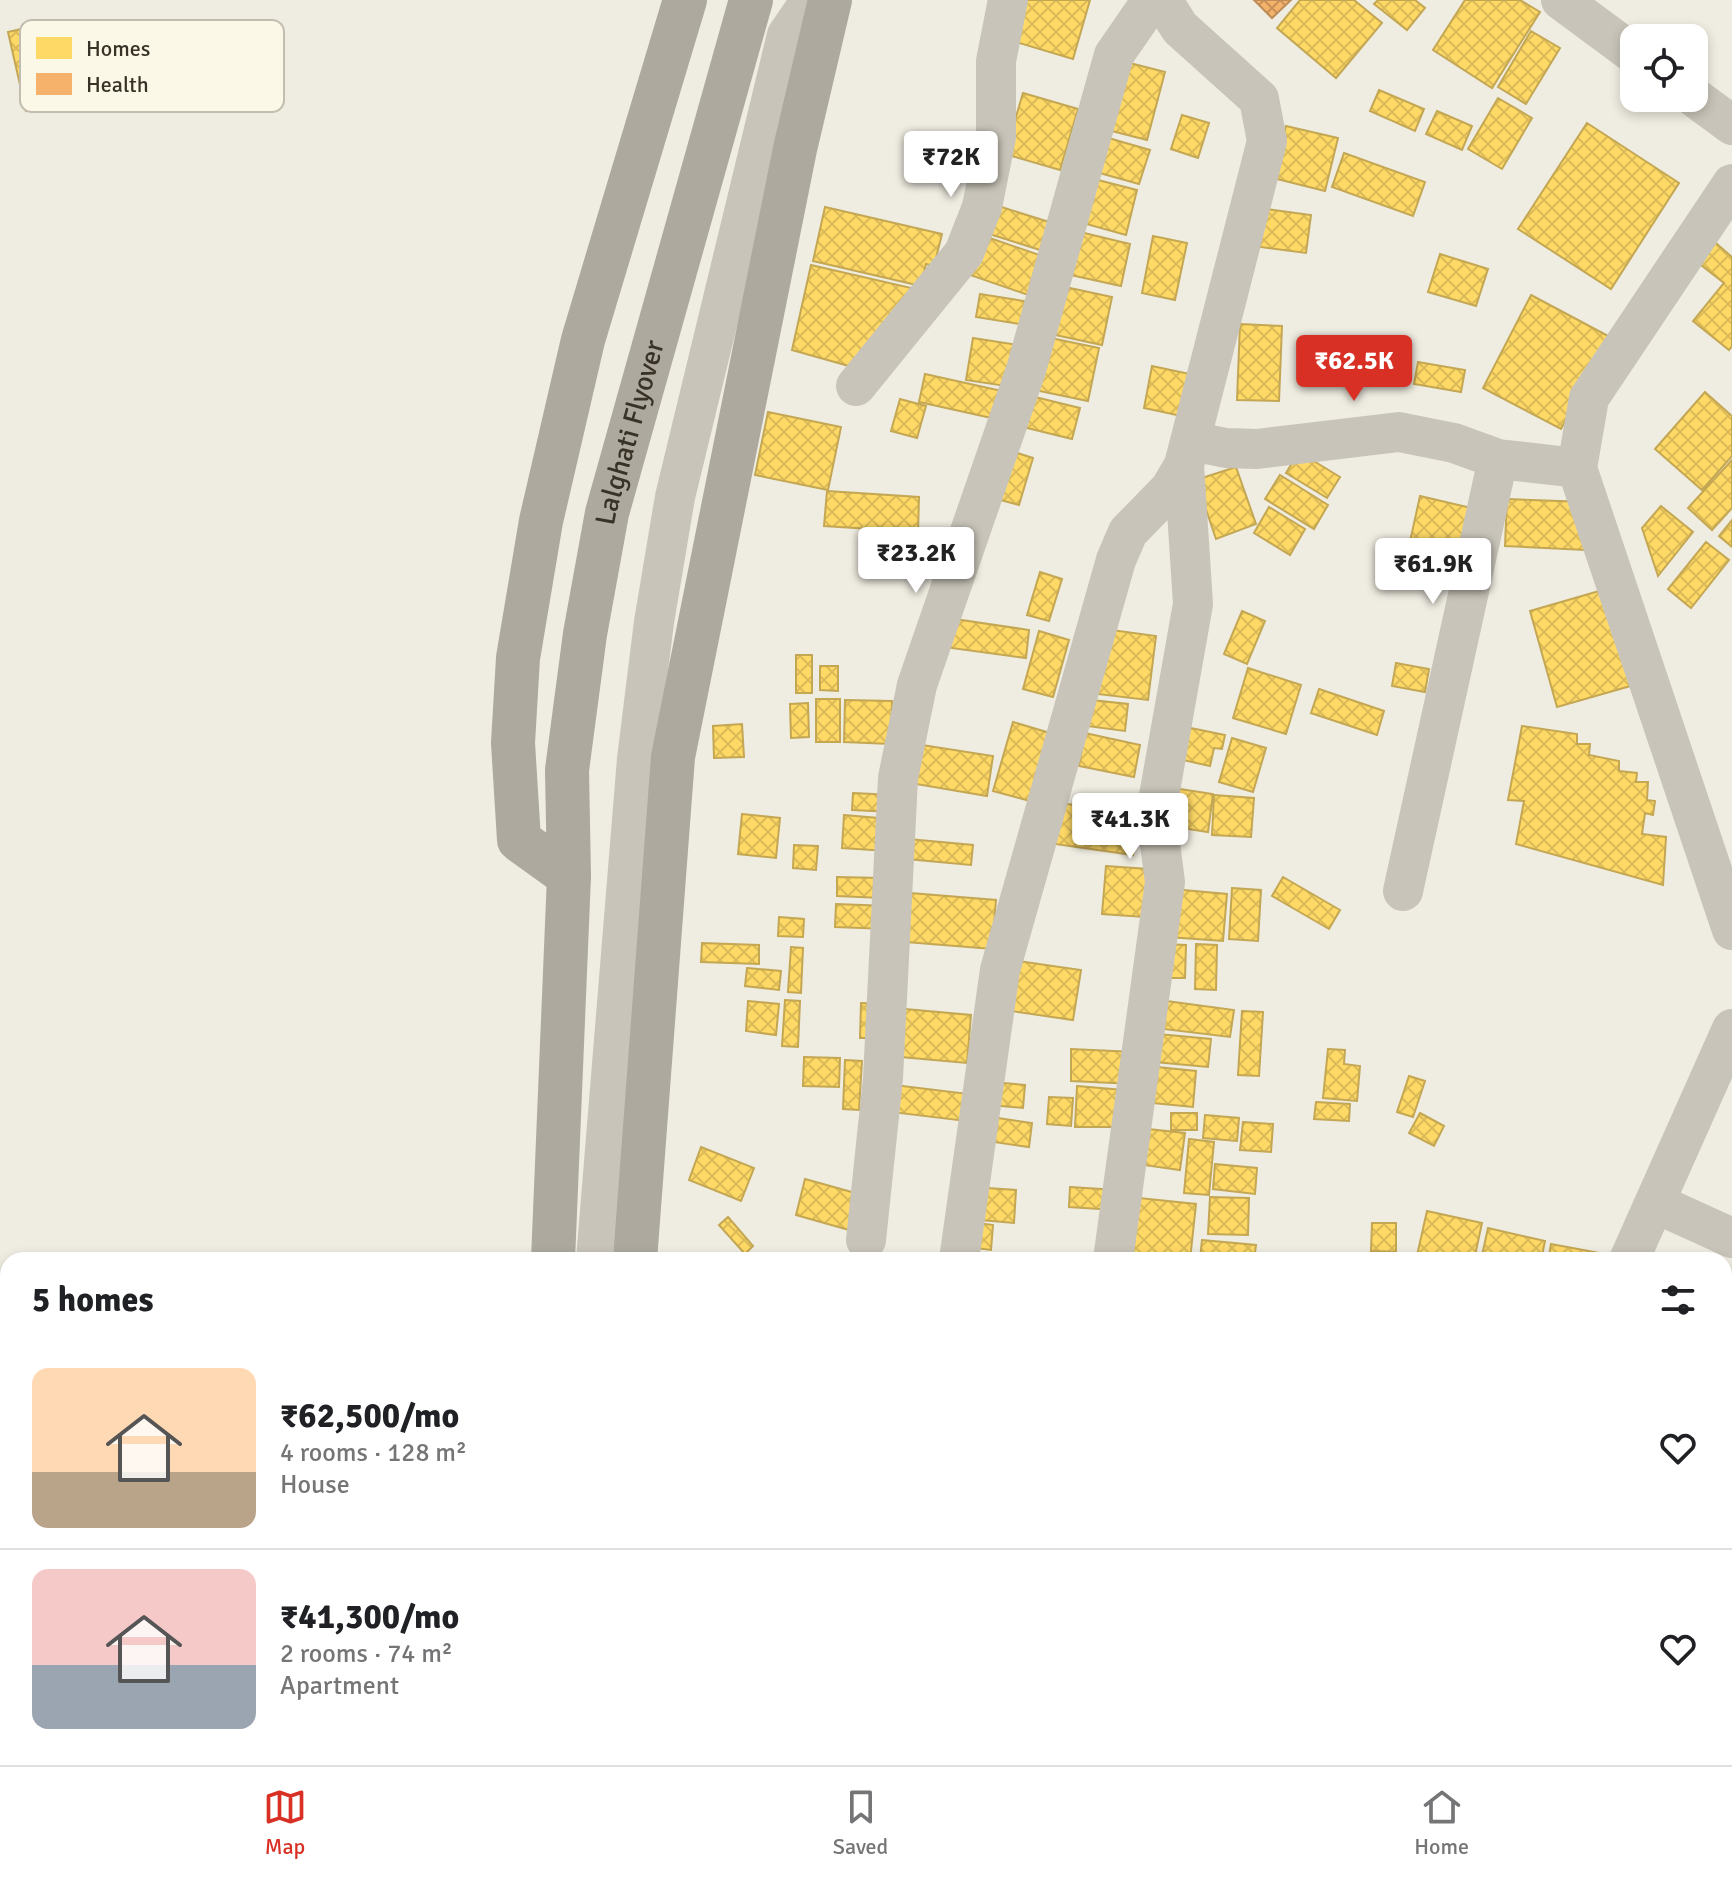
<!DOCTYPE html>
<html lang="en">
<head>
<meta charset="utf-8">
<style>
	:root { --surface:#fff; --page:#f2f2f2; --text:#202124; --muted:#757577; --line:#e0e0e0; --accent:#d93025 }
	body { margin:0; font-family:Signika,sans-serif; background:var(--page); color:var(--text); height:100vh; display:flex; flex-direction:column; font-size:30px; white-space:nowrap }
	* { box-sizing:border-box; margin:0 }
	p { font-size:26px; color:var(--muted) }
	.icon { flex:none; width:44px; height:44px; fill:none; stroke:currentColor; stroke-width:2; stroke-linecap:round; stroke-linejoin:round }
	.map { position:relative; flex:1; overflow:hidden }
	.details { position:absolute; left:0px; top:1252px; width:1732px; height:514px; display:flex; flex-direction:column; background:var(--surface); border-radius:24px 24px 0 0; box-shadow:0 4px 12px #0003 }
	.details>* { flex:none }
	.buttons { position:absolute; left:1620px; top:24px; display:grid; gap:16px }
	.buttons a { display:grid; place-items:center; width:88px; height:88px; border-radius:16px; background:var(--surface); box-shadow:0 4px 12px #0003; font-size:40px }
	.price { position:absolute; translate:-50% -68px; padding:0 18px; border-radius:8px; background:#fff; color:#222; font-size:26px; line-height:52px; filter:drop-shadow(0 2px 4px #0008) }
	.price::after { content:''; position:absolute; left:50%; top:48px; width:24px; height:18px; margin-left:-12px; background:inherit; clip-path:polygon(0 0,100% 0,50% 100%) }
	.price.on { background:var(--accent); color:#fff }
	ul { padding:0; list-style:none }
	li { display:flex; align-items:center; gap:24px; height:200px; padding:0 32px }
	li+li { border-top:2px solid var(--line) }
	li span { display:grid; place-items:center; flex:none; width:224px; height:160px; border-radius:16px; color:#555 }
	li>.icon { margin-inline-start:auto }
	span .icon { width:96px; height:96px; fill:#fffc; stroke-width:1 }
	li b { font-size:34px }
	h2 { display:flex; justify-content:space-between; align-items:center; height:96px; padding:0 32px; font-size:34px }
	.tabs { display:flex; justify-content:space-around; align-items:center; height:112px; border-top:2px solid var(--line); background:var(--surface); font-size:22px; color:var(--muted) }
	.tabs a { display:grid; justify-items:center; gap:4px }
	.tabs .on { color:var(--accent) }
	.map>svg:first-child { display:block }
</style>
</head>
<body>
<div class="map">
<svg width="1732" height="1765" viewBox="0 0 1732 1765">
	<defs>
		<pattern id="homes-cross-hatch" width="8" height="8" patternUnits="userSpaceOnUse" patternTransform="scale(2)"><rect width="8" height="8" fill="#ffd966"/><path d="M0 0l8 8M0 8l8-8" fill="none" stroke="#dbbb58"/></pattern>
		<pattern id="health-cross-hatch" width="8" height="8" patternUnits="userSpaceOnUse" patternTransform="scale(2)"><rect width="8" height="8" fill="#f6b26b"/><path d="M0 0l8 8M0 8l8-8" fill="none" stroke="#c89158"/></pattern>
	</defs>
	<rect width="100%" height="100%" fill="#efece1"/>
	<path fill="url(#homes-cross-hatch)" stroke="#c4a753" stroke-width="2" d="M1017,0h73l-17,59 -67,-20z
		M1300,0h54l28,23 -46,55 -59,-50z
		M1378,0h37l10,8 -18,22 -33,-26z
		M1465,0h55l20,12 -48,76 -59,-38z
		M47,23l18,80 -39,8 -18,-79z
		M1531,31l29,17 -34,56 -28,-17z
		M1122,61l43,11 -18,68 -43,-11z
		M1379,90l45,19 -9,22 -45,-20z
		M1023,93l55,16 -18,61 -55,-16z
		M1498,98l34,20 -30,51 -34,-20z
		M1437,111l35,15 -10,24 -36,-16z
		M1182,115l27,8 -11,35 -27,-9z
		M1587,123l92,60 -68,106 -93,-60z
		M1286,126l52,12 -13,53 -52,-13z
		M1105,137l45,13 -11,34 -43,-12z
		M1344,153l81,29 -12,34 -81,-29z
		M1094,179l43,11 -11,45 -43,-12z
		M992,204l57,18 -9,28 -57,-18z
		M825,207l117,27 -8,32 -8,-2 -5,22 -108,-25z
		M1266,209l45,6 -5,38 -46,-6z
		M1076,231l54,13 -9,42 -55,-12z
		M984,236l64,22 -14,39 -64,-22z
		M1153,236l34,7 -12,57 -33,-7z
		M1709,237l23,20v89l-3,4 -36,-29 31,-38 -32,-25z
		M1440,254l48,15 -12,37 -48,-14z
		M811,265l109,25 -64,78 -64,-18z
		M1056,285l56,12 -10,48 -56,-12z
		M980,294l50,8 -4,23 -50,-8z
		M1531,295l79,42 -49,92 -78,-41z
		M1240,324l42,2 -3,75 -42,-1z
		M1041,336l58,12 -11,53 -58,-12z
		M973,338l52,8 -6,42 -53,-8z
		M1418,362l47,8 -4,22 -47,-8z
		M1152,366l47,10 -8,42 -47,-10z
		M925,374l86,19 -6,28 -86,-19z
		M1705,392l27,24v40l-30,34 -47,-41z
		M1027,395l53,13 -8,31 -53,-13z
		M900,399l26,7 -9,32 -26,-7z
		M768,412l73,15 -13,63 -73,-15z
		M1011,451l22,7 -14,47 -22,-6z
		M1299,452l41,25 -13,21 -41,-25z
		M1732,460v48l-20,22 -24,-22z
		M1236,467l20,57 -40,15 -20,-59z
		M1280,475l48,30 -14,24 -49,-30z
		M827,491l92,6 -1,35 -94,-6z
		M1420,496l64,15 -13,50 -62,-15z
		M1507,499l80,3 -2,48 -80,-4z
		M1661,506l32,26 -35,44 -16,-48z
		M1269,507l36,22 -15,26 -36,-22z
		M1732,520v27l-13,-11z
		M1706,542l23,18 -38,48 -23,-19z
		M1040,572l22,7 -13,42 -22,-6z
		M1606,589l28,96 -77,22 -27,-96z
		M1242,611l23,10 -18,43 -23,-10z
		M948,618l81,12 -3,28 -82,-11z
		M1097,628l59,8 -8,64 -59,-7z
		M1039,631l30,9 -16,57 -30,-8z
		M796,655h16v38h-16z
		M1396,663l33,6 -4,23 -33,-6z
		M820,666h18v25l-18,-1z
		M1248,668l53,17 -15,49 -53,-16z
		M1319,689l65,22 -7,24 -66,-22z
		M816,699h24v43h-24z
		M1082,699l46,5 -3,27 -46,-6z
		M845,700l47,1 -1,43 -47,-2z
		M808,703l1,34 -18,1 -1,-34z
		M1013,722l47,14 -19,68 -48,-13z
		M742,724l2,33 -30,1 -1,-32z
		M1181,726l44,9 -3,14 -8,-1 -4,18 -36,-8z
		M1522,726l55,8v10h13l-1,11 30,6v10l18,2 -1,9h12l-1,18 8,1 -2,14 -8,-2 -3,21 24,3 -3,48 -147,-41 8,-43 -16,-1z
		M1085,733l55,12 -6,32 -55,-11z
		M1232,738l34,10 -13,44 -34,-10z
		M922,745l71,11 -6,40 -71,-12z
		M1167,787l46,7 -5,38 -46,-7z
		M853,793l40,2 -1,17 -40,-2z
		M1214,795l40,3 -3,39 -39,-2z
		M1046,801l93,13 -6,41 -92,-13z
		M742,814l38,4 -4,40 -38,-4z
		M844,815l46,4 -3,32 -45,-3z
		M908,839l65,6 -2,20 -64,-6z
		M794,845l24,1 -2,24 -23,-2z
		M1106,866l42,3 -4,48 -42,-3z
		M837,877l44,1v20l-44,-2z
		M1283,877l57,33 -11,19 -57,-33z
		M1232,888l29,2 -3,51 -29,-2z
		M1172,889l55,5 -4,47 -55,-4z
		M898,892l98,8 -4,49 -98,-8z
		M836,904l52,2 -1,23 -52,-2z
		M779,917l25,2 -1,18 -25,-1z
		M702,943l57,2v19l-58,-2z
		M1162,944l24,1 -1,33h-24z
		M1196,944l21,1 -1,45 -21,-1z
		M791,947l12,1 -2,45 -13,-1z
		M1018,961l63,9 -8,50 -62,-9z
		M747,968l34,3 -2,19 -34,-4z
		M785,1000l15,1 -2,46 -16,-1z
		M1159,1000l75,10 -4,27 -75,-9z
		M748,1001l31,3 -3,31 -30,-4z
		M861,1003l21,1 -1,34h-21z
		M894,1008l77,7 -4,48 -77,-7z
		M1242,1011l21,1 -4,64 -21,-1z
		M1158,1034l53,5 -3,28 -53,-5z
		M1071,1049l63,3 -1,32 -62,-3z
		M1328,1049l17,1 -1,14 16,2 -3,35 -34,-3z
		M804,1057l36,1 -1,29 -36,-1z
		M845,1060l17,1 -3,49 -16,-1z
		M1147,1066l49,5 -3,36 -50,-5z
		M1409,1076l16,5 -12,36 -16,-5z
		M992,1082l33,3 -2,23 -33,-3z
		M886,1084l91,11 -3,27 -91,-11z
		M1077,1086l46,4 -1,37h-47z
		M1049,1097l24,1 -2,28 -24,-2z
		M1316,1102l34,2 -1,17 -35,-2z
		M1171,1113h26v17h-26z
		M1420,1113l24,13 -10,20 -25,-13z
		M1205,1115l34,3 -2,23 -34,-3z
		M991,1117l41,6 -3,24 -42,-6z
		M1243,1122l30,2 -2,28 -31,-2z
		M1148,1129l37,4 -5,37 -36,-5z
		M1189,1139l25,3 -5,53 -25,-2z
		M701,1147l53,21 -13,33 -52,-21z
		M1215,1164l42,4 -2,26 -42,-5z
		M805,1179l61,17 -10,36 -60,-17z
		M972,1187l44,3 -2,33 -45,-4z
		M1070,1187l47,3 -2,20 -46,-3z
		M1210,1197l39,1 -1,37 -40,-1z
		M1139,1198l57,6 -6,56 -57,-5z
		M1427,1211l55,12 -8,37h-58z
		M728,1217l25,29 -8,8 -26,-29z
		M970,1222l23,3 -2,25 -24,-3z
		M1372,1223h24v29l-25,-1z
		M1488,1228l57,13 -4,19h-60z
		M1202,1240l54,5 -2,15 -54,-1z
		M1551,1244l54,10 -1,6h-56z
		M964,1255l37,1v4h-37z
		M1724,1688h8v19l-8,-1z
		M764,1758h37l-1,7h-37z
		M1151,1758h10l35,5 -46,2z
		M1443,1758h55l-4,7h-33z
		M1512,1758h44l13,5 -60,2z"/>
	<path fill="url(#health-cross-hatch)" stroke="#bd8c57" stroke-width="2" d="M1254,0h37l-19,18z"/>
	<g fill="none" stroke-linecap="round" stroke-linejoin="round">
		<path stroke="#c8c4b9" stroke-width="40" d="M1561,0l73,54
			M1694,97l38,28
			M1732,184l-143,214 -12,70 155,462
			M856,386l108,-133 18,-46 14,-70v-76l12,-61
			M1191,441l35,7 31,1 142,-17 55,11 44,16
			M1403,891l95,-432 79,9
			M1655,1203l77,35
			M866,1240l17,-162 15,-300 19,-93 109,-315 88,-315 38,-55
			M596,1260l41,-501 17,-137 21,-125 112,-462 24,-35
			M959,1260l41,-290 116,-410 12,-28 42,-43 14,-24 83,-324 -8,-42 -79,-71 -18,-28
			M1113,1260l52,-378 -9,-69 37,-209 -9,-139
			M1629,1260l103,-231
			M1724,1499l8,3
			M1131,1758v7
			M1407,1758l19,7
			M562,1765v-7
			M897,1765l2,-7
			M1268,1765l32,-7"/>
		<g stroke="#ada99f" stroke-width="44">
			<path d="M569,876l-50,-36 -6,-97 5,-85 23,-137 42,-181 102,-340"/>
			<path id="s1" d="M553,1260l16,-384 -2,-106 18,-136 22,-121 144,-513"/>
			<path d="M635,1260l38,-503 122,-608 35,-149"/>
			<path d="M522,1765v-7"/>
			<path d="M595,1765l1,-7"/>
		</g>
	</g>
	<g text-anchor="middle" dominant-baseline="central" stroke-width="8" stroke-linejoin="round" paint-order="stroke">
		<g font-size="28" fill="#393227" stroke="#fcf8e8">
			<text stroke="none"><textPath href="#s1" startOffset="834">Lalghati Flyover</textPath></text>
		</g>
	</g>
	<rect x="20" y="20" width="264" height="92" rx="12" fill="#fcf8e8" stroke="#c2bdae" stroke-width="2"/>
	<rect x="36" y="37" width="36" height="22" fill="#ffd966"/>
	<rect x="36" y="73" width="36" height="22" fill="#f6b26b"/>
	<g font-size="22" fill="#393227">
		<text x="86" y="56">Homes</text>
		<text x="86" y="92">Health</text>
	</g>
</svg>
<div class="buttons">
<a><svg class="icon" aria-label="locate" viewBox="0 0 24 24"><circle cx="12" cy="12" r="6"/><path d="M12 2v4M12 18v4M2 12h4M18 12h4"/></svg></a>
</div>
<b class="price" style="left:951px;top:199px">₹72K</b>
<b class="price on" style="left:1354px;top:403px">₹62.5K</b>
<b class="price" style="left:916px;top:595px">₹23.2K</b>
<b class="price" style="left:1433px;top:606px">₹61.9K</b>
<b class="price" style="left:1130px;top:861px">₹41.3K</b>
<section class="details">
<h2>5 homes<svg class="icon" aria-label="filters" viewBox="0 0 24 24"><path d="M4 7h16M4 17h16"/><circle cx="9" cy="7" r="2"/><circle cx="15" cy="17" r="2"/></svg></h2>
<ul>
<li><span style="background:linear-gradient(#ffd9b3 65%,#b9a48a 0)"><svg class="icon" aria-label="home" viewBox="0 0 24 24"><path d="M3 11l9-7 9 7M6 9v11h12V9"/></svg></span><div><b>₹62,500/mo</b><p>4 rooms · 128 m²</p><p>House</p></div><svg class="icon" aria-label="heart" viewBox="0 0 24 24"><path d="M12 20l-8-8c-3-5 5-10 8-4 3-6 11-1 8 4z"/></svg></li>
<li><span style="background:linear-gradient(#f6c9c9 60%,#9aa5b1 0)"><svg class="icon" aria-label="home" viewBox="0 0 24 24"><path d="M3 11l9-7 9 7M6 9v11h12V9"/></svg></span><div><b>₹41,300/mo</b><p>2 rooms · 74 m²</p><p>Apartment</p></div><svg class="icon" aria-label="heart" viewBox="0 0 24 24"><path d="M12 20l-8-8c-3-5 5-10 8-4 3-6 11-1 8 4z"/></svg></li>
</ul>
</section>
</div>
<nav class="tabs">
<a class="on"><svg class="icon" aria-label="map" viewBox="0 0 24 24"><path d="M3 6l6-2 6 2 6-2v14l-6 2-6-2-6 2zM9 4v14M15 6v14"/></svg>Map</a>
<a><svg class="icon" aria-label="saved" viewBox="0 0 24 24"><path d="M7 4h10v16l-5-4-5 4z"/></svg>Saved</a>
<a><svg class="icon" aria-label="home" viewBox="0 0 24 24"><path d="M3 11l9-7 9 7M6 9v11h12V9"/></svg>Home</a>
</nav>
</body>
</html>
